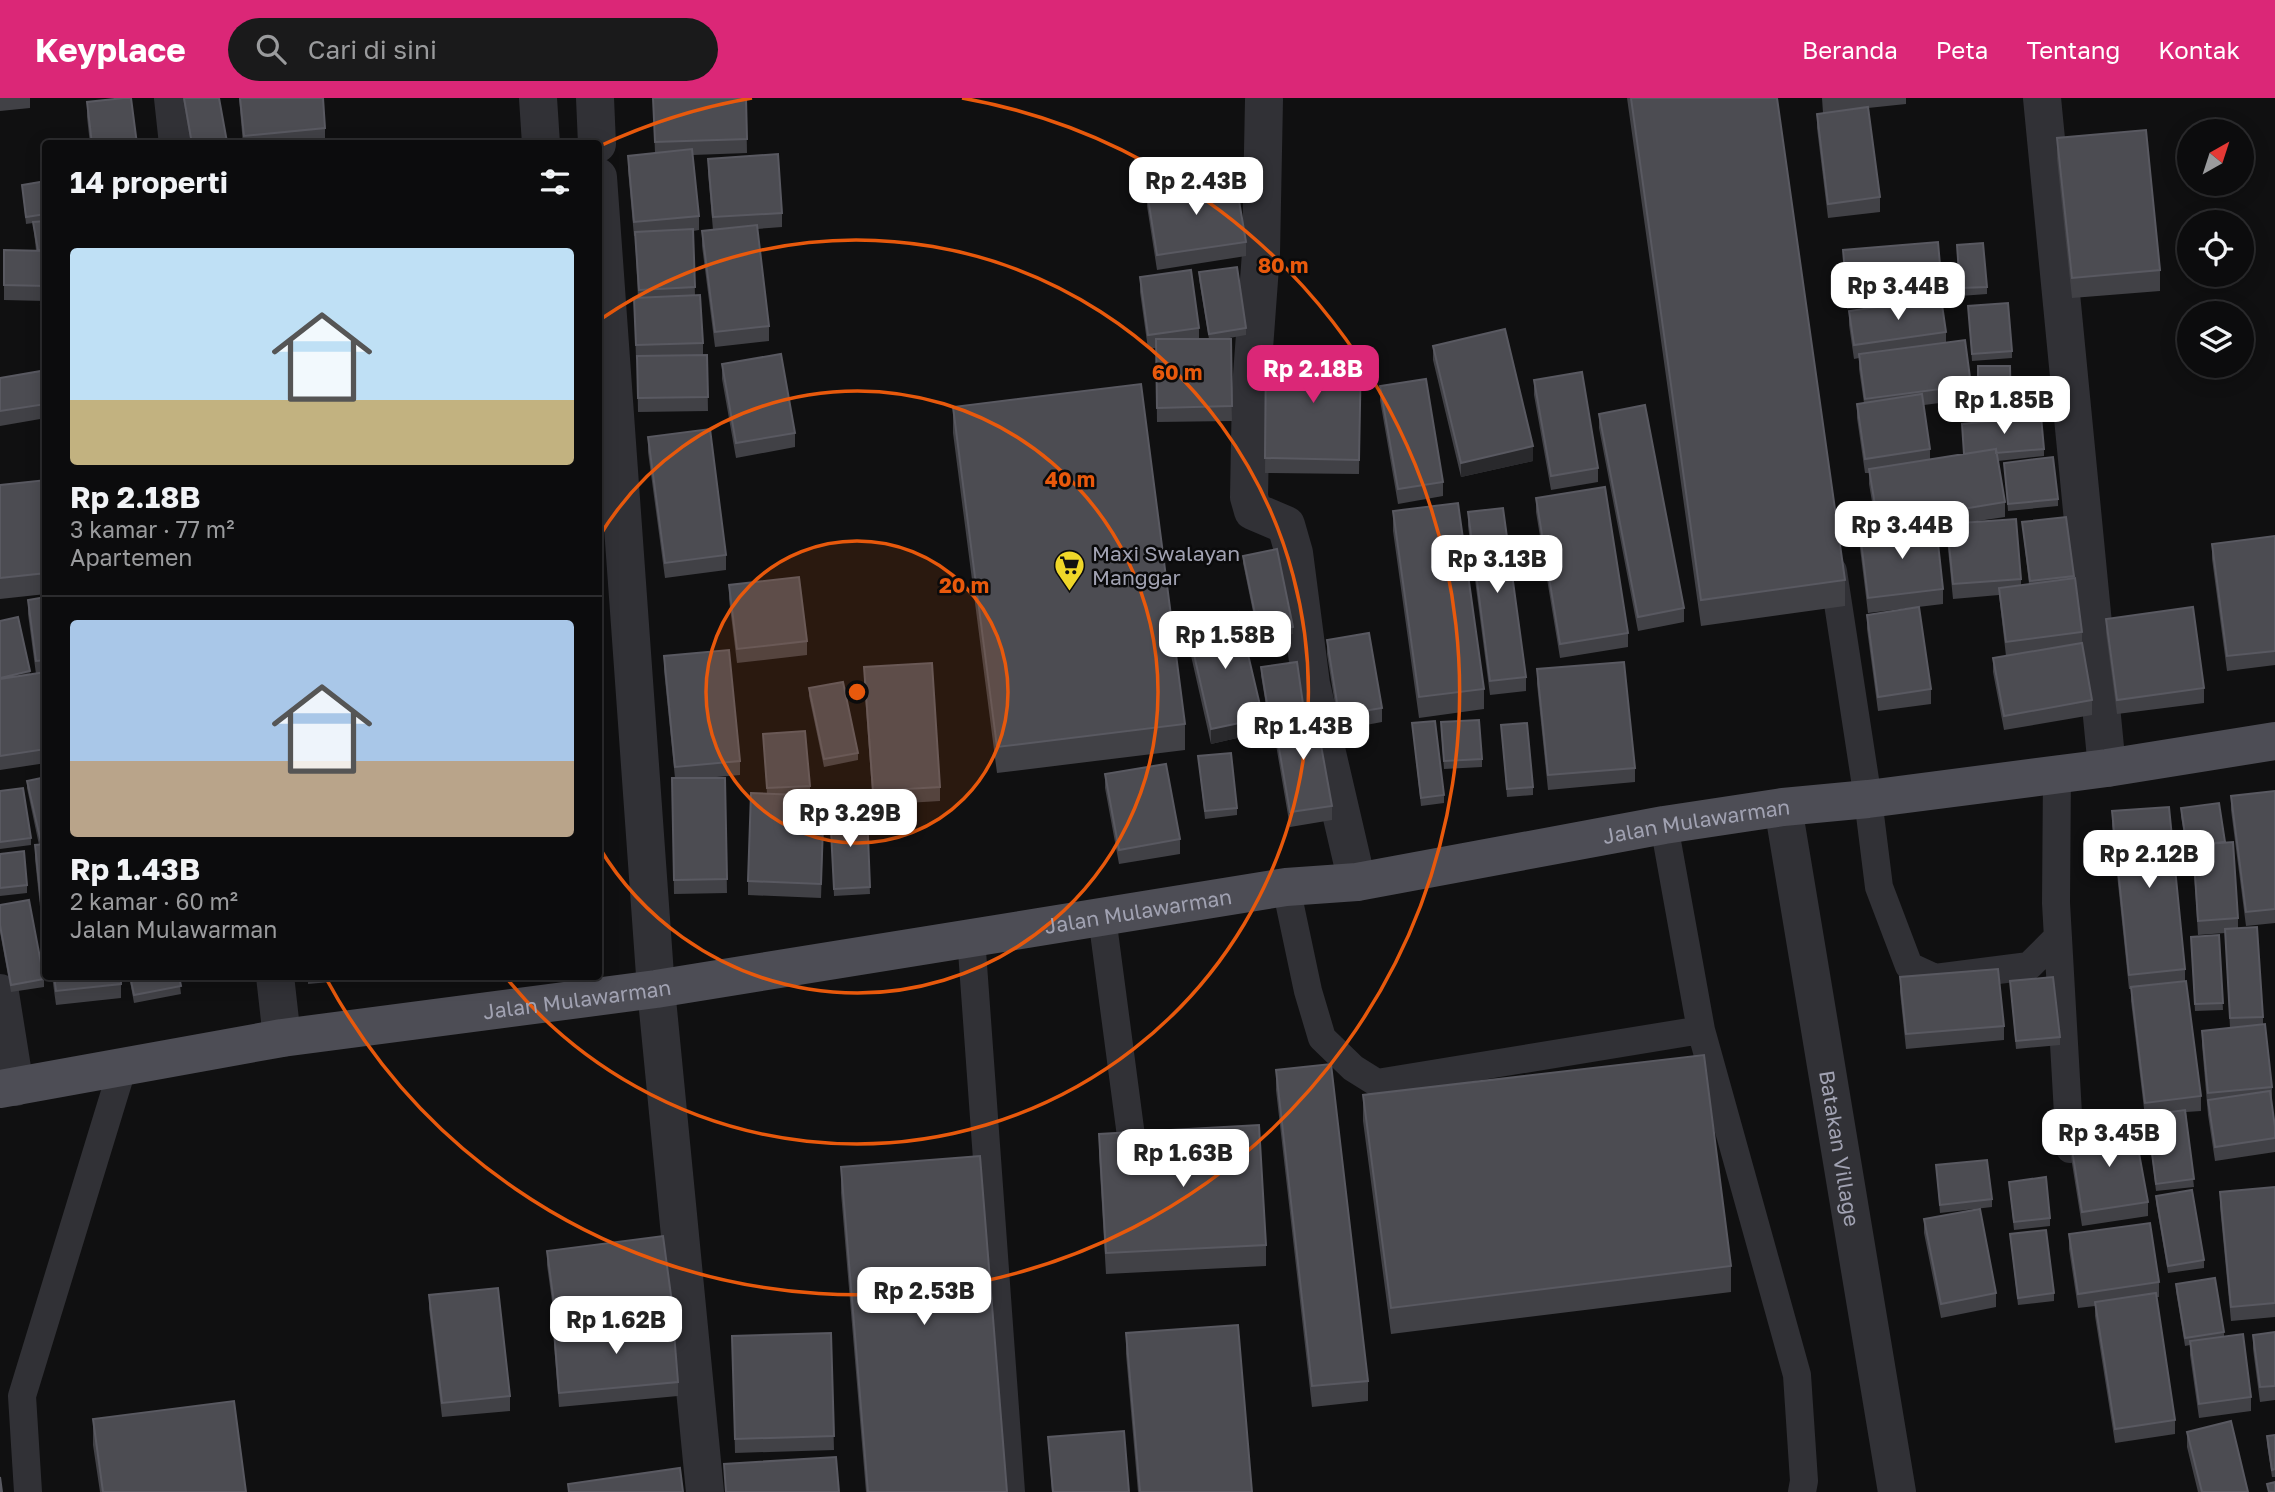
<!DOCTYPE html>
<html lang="id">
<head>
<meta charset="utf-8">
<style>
	:root { --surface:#0c0c0d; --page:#1a1a1b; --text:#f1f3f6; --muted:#9a9b9d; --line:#2c2c2e; --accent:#db2777 }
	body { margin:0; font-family:"Golos Text",sans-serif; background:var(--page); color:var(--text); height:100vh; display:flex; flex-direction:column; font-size:26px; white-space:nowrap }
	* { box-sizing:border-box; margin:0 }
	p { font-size:23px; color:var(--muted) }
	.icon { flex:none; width:38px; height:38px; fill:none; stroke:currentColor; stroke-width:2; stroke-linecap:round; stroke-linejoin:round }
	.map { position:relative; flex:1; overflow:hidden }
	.side { position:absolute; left:42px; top:42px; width:560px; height:840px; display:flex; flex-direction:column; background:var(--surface); border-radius:7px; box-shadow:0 4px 18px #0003,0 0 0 2px var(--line) }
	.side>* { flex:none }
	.needle { width:46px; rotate:39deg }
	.fabs { position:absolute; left:2177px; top:21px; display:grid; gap:14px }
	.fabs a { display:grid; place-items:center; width:77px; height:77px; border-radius:50%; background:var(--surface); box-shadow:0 4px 18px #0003,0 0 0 2px var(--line); font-size:35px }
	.price { position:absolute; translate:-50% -60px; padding:0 16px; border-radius:14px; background:#fff; color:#222; font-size:23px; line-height:46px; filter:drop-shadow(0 2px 4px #0008) }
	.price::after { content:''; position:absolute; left:50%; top:42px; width:21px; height:16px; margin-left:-10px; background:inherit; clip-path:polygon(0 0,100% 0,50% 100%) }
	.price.on { background:var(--accent); color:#fff }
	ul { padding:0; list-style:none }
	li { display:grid; align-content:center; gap:14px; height:371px; padding:0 28px }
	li+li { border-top:2px solid var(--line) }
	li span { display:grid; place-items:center; height:217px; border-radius:7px; color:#555 }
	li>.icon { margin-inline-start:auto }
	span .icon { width:126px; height:126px; fill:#fffc; stroke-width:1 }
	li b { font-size:30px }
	h2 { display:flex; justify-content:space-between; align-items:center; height:84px; padding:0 28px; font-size:30px }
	header { display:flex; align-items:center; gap:42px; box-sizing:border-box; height:98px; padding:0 35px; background:var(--accent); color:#fff }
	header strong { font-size:33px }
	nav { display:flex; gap:38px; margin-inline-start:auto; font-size:24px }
	.search { width:490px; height:63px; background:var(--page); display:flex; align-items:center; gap:18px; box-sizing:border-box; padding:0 24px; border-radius:38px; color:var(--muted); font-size:26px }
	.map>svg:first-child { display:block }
</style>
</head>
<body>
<header>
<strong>Keyplace</strong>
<div class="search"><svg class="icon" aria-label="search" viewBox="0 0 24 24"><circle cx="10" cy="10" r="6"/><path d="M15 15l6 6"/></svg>Cari di sini</div>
<nav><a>Beranda</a><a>Peta</a><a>Tentang</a><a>Kontak</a></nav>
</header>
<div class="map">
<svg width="2275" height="1394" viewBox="0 0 2275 1394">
	<rect width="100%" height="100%" fill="#101011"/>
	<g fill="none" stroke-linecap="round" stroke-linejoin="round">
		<path stroke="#313136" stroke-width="28" d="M1833,473l35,228 11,88 30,79 26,12 94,-12 29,-29
			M2057,675l-1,130 14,246
			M1664,727l37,205 96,345 7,106 -2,11
			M1286,789l22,104 14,47 31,30 24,15 324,-53
			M1102,819l29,219
			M971,839l40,555
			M28,1394l-6,-96 101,-330"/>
		<g stroke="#313136" stroke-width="38">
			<path d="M173,0l5,46"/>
			<path d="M538,0l3,46"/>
			<path d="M595,0l2,46"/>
			<path d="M2042,0l65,670"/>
			<path d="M1264,2l-3,153 -10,136 -2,108 4,14 33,14 8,28 17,131 46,198"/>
			<path d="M598,79l58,812 49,503"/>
			<path id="s1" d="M1783,709l114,685"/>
			<path d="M275,878l7,62"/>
			<path d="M0,895l15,94"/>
		</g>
		<path stroke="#4d4d55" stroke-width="38" id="s2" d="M0,991l282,-51 374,-49 630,-102 71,-5 307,-57 119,-18 85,-8 239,-31 168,-27"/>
	</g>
	<path fill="#414146" d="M0,0h30v10l-30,3z
		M183,0h36l8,46h-36z
		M239,0h84l2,30v14l-13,2h-69z
		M653,0h93l1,55 -54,2 6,61v14l-6,1 2,64 8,48v12h4l1,56 -70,1 -1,-53h-1l-2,-61h4l-3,-62h-1l-6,-66v-14l27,-3z
		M1627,0h150l68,482v26l-144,20z
		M1822,0h84v6l-38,4 12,89v15l-52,6 -11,-90v-14l6,-1z
		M87,4l50,42h-47l-3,-27z
		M2057,40l103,132v21l-88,7 -15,-139z
		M708,61l74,54v14l-25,2 12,97v15l-54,6 -13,-101v-15l11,-1 -5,-57z
		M46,83v120l-42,-1v-50h32l-3,-27 -7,1 -4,-39z
		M1147,94l99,50v14l-89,14 -10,-64z
		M1843,152l99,38v14l4,30v11l25,42v14l-47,6 6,44v10l34,-5 -2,-30 82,25v7l-46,5 7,41v15l-34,5 50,57v6l8,-1 -7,-62 44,-5 16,115v11l10,57v15l-88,15 -11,-58v-14l13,-2 -7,-61 -46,4 -6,-60v-13l-11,2 7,61v15l-75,9 -8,-65v-15l17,-2 -8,-47v-11h-4l-8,-55v-14l7,-1 -5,-34v-11l-5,1 -5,-34v-14l29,-4 -31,2 -4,-44z
		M1957,154l30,35v7l-27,2z
		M1199,174l47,56v7l-22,4h7l1,82 -75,1 -1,-74 -8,1 -8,-57v-15l59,51v11h10l-10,-60z
		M46,206v45l-5,-30v-14z
		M1968,208l44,45v7l-40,3z
		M1433,248l100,115 -72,16 -28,-117z
		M1266,252l95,2 -2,122 -94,-1z
		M722,266l73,69v14l-59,11 -14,-79z
		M1978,268h32l1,53h-33z
		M0,280l46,22v18l-46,8z
		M1534,282l64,88v14l-47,8 -17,-95z
		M1380,288l63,96v14l-45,8 -18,-104z
		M953,309l232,317v26l-188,23 -44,-340z
		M1599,316l85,194v14l-46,9 -39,-203z
		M648,339l78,118v15l-61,8 -17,-126z
		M2004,365l54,36v7l-50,5z
		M46,382v114l-46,5v-114z
		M1536,400l92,135v14l-68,11 -24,-146z
		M1393,413l91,178v20l-65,9 -26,-187z
		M1468,414l58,165v14l-36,4 -22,-169z
		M2275,438v129l-48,6 -15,-112v-15z
		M1243,458l50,71v7l-34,7 -16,-78z
		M729,487l78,56v14l-70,8 -8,-64z
		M46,499v166l-46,7v-149l30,54 6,-1 -8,-60v-14z
		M1867,517l64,74v15l-53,7 -11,-82z
		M2106,521l98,69v15l-87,11 -11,-81z
		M1187,526l76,108 -52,12 -24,-106z
		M1327,542l55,68v14l-43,8 -12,-76z
		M664,558l76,105v14l-35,3h20l2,115 -53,1 -2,-116h3l-11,-108z
		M864,569l76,120v14l-67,4 -9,-123z
		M1261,569l43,44 28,95v14l-42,7 -16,-94v-10l-5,1 -8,-49z
		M1537,571l98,99v14l-87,8 -11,-106z
		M809,590l49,65v7l-34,7 -15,-71z
		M1412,625l32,72v8l-23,3z
		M1501,627l32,62v8l-26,2z
		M1441,631l41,30v8l-38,2z
		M763,636l47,52v7l-28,2 42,16 -3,87 -73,-3v-14l19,-87z
		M1198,658l39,52v7l-32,4z
		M1105,676l75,65v15l-61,10 -14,-76z
		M46,679v149h-4l-7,-67v-14h4l-12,-57v-7z
		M0,693l31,47v7l-31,4z
		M2275,693v132l-29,3 -15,-116v-14z
		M2219,705l19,115v10l25,89v8l9,62v14h-1l4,26v25l-60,9 -7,-46 -6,-70v-14l28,-3 -5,-95 -27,2 -5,-81 -6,1 -6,-39v-8z
		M867,712l3,84 -36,2 -4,-85z
		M2112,713l73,158v12l16,115v15l-15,1 8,75 -38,4 -9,-74h-2l-14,-116v-12h-2l-17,-163z
		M0,756l27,31v8l-27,3z
		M0,807l44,74v8l-33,5 -11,-60z
		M2219,837l4,75 -28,1 -4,-67z
		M52,878h69v22l-65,7z
		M129,878h50l2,18 -47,9z
		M308,878h55v3l-55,5z
		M1900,879l104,49v14l-98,9 -6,-57z
		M2010,883l50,56v8l-44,4z
		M1276,972l92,311v20l-56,6 -36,-317z
		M1363,997l368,171v26l-340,42 -28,-213z
		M1099,1036l167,111v21l-160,8 -7,-119z
		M2070,1039l78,65v14l-66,10 -12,-75z
		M1936,1067l56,34v8l-52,6z
		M841,1069l166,325h-141l-25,-299z
		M2009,1084l41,36v8l-36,4z
		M2275,1089v130l-44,4 -11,-114v-15z
		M2156,1098l48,64v8l-36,5 -12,-70z
		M1924,1121l72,74v14l-55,11 -17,-85z
		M2010,1136l44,59v8l-36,4z
		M2069,1136l90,48v15h-3l19,123v14l-60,9 -20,-127v-10l-17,2 -9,-59z
		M547,1153l125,52v14l-55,8 61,57v14l-119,11 -5,-62v-14l2,-1 -9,-65z
		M2176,1186l48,48v4l27,61v14l-52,7 -9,-63v-10l-5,1 -9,-55z
		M429,1197l81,101v15l-68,6 -13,-108z
		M2275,1234v68l-15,2 -7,-53v-14z
		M831,1235l3,117 -99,3 -3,-117z
		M1126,1235l126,159h-114l-12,-138z
		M93,1321l153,73h-146l-7,-47z
		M2187,1334l61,60h-50l-11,-45z
		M2275,1337v42h-3l-5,-33v-8z
		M1048,1339l81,55h-77z"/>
	<path fill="#29292c" d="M1533,348v15l-72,16v-14z
		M30,573v8l-30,6v-7z
		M1263,620v14l-52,12v-15z"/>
	<path fill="#4c4c52" stroke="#595961" stroke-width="2" d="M124,0h7l6,46h-45l-5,-42z
		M184,0h35l8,44 -11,2h-24z
		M240,0h83l2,30 -81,8z
		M653,0h93l1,41 -92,3z
		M1631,0h146l68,482 -144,20z
		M1868,9l12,90 -52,7 -11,-90z
		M2146,32l14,140 -88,8 -15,-140z
		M692,51l7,67 -65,6 -6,-66z
		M778,56l4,59 -69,4 -5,-58z
		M1235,79l11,65 -89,13 -10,-63z
		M46,83v33l-20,3 -4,-32z
		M46,123v30l-8,-1 -5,-28z
		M757,127l12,101 -54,6 -13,-101z
		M693,131l2,58 -56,3 -4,-58z
		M1938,144l4,46 -95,7 -4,-45z
		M1983,145l4,44 -27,1 -3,-43z
		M4,152l42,1v35l-42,-1z
		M1237,169l9,61 -37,6 -10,-62z
		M1191,172l8,58 -51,7 -8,-58z
		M700,197l3,48 -67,2 -2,-47z
		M1941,200l5,34 -92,13 -5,-34z
		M2008,205l4,48 -40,3 -4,-48z
		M46,206v30l-5,-29z
		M1505,231l28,117 -72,17 -28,-117z
		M1156,241h75l1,67 -75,2z
		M1965,242l6,45 -106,14 -6,-45z
		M1266,252l95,2 -2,108 -94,-2z
		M781,256l14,79 -59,10 -14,-79z
		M707,257l1,42 -70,1 -1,-42z
		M1978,268h32l1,45 -33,1z
		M41,273l5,33 -46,7v-33z
		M1582,274l16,96 -47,8 -17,-96z
		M1426,281l17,103 -45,7 -18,-103z
		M1141,286l44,340 -188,23 -44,-340z
		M1922,296l8,55 -65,10 -8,-55z
		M1645,307l39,203 -46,9 -39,-203z
		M2041,318l3,33 -48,4v-4l-32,5 -2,-30z
		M710,331l16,126 -61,8 -17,-126z
		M1996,351l9,53 -127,21 -9,-54z
		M2053,359l5,42 -50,5 -4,-41z
		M46,382v93l-46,5v-93z
		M1605,389l23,146 -68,11 -24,-146z
		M1458,405l26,186 -65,8 -26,-186z
		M1503,410l23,169 -36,4 -22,-169z
		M2066,419l8,59 -44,5 -8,-59z
		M2016,421l5,60 -68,5 -6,-60z
		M1936,427l7,64 -75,9 -8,-65z
		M2275,438v115l-48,5 -15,-112z
		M1277,451l16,78 -34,6 -16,-77z
		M799,479l8,64 -70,8 -8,-64z
		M2075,480l7,54 -76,10 -7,-54z
		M46,499v63l-10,1 -8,-61z
		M1919,509l12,82 -53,8 -11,-82z
		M2193,509l11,81 -87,12 -11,-81z
		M1238,514l25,106 -52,11 -24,-105z
		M18,519l12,54 -30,7v-57z
		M1369,535l13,75 -43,7 -12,-75z
		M2082,545l10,57 -88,16 -11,-58z
		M729,552l11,111 -65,6 -11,-111z
		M1297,564l7,49 -35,5 -8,-49z
		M1624,564l11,106 -87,7 -11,-106z
		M932,565l8,124 -67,4 -9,-124z
		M46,574v77l-46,7v-77z
		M843,584l15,71 -34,6 -15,-71z
		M1315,614l17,94 -42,6 -16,-93z
		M1479,622l3,39 -38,2 -3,-39z
		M1435,623l9,74 -23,3 -9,-75z
		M1527,625l6,64 -26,2 -6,-64z
		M805,633l5,55 -43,2 -4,-54z
		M1231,655l6,55 -32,3 -7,-55z
		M1166,666l14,75 -61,11 -14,-76z
		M46,679v64l-5,1 -14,-61z
		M672,680h53l2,101 -53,1z
		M23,690l8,50 -31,4v-51z
		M2275,693v118l-29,3 -15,-116z
		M751,695l73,3 -3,88 -73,-3z
		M2219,705l6,39 -32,3v2h-6l-6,-39z
		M2169,709l16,162 -56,6 -17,-164z
		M867,712l3,77 -36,2 -4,-78z
		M2233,744l5,76 -40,3 -5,-76z
		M46,746v68h-4l-7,-67z
		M24,753l3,34 -27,3v-34z
		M29,802l15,79 -33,6 -11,-60v-20z
		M2257,829l6,90 -33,1 -5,-89z
		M2219,837l4,68 -28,1 -4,-67z
		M1998,871l6,57 -98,8 -6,-57z
		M54,878h67v8l-65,7z
		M130,878h49l2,10 -47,9z
		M2053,879l7,60 -44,4 -6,-60z
		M2186,883l15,115 -56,7 -14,-116z
		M2265,926l7,63 -64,6 -6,-62z
		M1704,957l27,211 -340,42 -28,-213z
		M1331,966l37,317 -56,5 -36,-316z
		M2270,993l5,36v11l-60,9 -7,-47z
		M2185,1012l9,69 -38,5 -9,-69z
		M1259,1027l7,120 -160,8 -7,-119z
		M2134,1028l14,76 -66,10 -12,-75z
		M980,1058l27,336h-139l-27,-325z
		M1987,1062l5,39 -52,6 -4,-40z
		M2046,1079l4,41 -36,4 -5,-40z
		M2275,1089v116l-44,4 -11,-115z
		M2192,1092l12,70 -36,6 -12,-70z
		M1980,1111l16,84 -55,11 -17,-85z
		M2150,1125l9,59 -81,12 -9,-60z
		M2046,1132l8,63 -36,5 -8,-64z
		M663,1138l9,67 -116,15 -9,-67z
		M2215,1180l9,54 -39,6 -9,-54z
		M498,1190l12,108 -68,7 -13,-108z
		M2156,1195l19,127 -60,9 -20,-127z
		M673,1222l5,62 -119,11 -5,-62z
		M1238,1227l14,167h-112l-14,-159z
		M2275,1234v54l-15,1 -7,-52z
		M831,1235l3,103 -99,3 -3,-103z
		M2243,1236l8,63 -52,7 -9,-63z
		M234,1303l12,91h-143l-10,-73z
		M2231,1323l17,71h-46l-15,-60z
		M1124,1333l5,61h-76l-5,-55z
		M2275,1337v34l-3,1 -5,-34z
		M836,1359l3,35h-113l-2,-28z
		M680,1370l3,24h-114l-1,-8z
		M0,1379l2,15h-2z
		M2275,1384v10h-6l-2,-8z"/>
	<circle cx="857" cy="594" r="151" fill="#e8590c" fill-opacity=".12"/>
	<g fill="none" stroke="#e8590c" stroke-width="3.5">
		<circle cx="857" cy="594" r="151"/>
		<path d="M599 439A301 301 0 1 1 599 749"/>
		<path d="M601 221A452 452 0 1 1 508 882"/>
		<path d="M602 47A603 603 0 0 1 752 0M962 0A603 603 0 1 1 327 882"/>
	</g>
	<defs>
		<symbol id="supermarket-pin" viewBox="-11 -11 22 30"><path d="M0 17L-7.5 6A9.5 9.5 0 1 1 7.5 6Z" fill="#f0d729" stroke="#0b0b0c"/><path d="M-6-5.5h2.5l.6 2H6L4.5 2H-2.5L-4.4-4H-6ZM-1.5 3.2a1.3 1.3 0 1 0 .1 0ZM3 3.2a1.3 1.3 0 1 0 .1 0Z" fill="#111"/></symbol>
	</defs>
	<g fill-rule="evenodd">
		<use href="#supermarket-pin" x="1052" y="450" width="35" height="47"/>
	</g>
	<g text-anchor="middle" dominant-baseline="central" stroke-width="5" stroke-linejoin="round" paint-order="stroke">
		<g font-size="21" fill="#a1a2b2" stroke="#0b0b0c" text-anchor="start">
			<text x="1092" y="455">Maxi Swalayan<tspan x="1092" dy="24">Manggar</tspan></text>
		</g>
		<g font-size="21" fill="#a1a2b2" stroke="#0b0b0c">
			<text stroke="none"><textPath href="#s2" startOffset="1718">Jalan Mulawarman</textPath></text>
			<text stroke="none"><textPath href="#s2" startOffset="1152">Jalan Mulawarman</textPath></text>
			<text stroke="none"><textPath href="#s2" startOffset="584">Jalan Mulawarman</textPath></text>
			<text stroke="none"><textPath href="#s1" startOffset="346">Batakan Village</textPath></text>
		</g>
	</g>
	<circle cx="857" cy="594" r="10" fill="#e8590c" stroke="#0b0b0c" stroke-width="3.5"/>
	<g font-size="21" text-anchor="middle" font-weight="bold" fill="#e8590c" stroke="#0b0b0c" stroke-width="5" stroke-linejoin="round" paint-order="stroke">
		<text x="1283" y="175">80 m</text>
		<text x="1177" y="282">60 m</text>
		<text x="1070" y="389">40 m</text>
		<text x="964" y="495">20 m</text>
	</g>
</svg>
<div class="fabs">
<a><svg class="needle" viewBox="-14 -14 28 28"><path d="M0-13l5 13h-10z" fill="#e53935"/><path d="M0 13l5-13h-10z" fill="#9a9b9d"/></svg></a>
<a><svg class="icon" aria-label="locate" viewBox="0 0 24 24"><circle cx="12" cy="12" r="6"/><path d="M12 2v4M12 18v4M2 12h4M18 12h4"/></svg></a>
<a><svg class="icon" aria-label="layers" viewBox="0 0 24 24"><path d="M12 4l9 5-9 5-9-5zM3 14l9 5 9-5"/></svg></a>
</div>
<b class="price" style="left:1196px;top:119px">Rp 2.43B</b>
<b class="price" style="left:1898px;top:224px">Rp 3.44B</b>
<b class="price on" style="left:1313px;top:307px">Rp 2.18B</b>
<b class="price" style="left:2004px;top:338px">Rp 1.85B</b>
<b class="price" style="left:1902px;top:463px">Rp 3.44B</b>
<b class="price" style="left:1497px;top:497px">Rp 3.13B</b>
<b class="price" style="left:1225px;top:573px">Rp 1.58B</b>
<b class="price" style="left:1303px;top:664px">Rp 1.43B</b>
<b class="price" style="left:850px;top:751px">Rp 3.29B</b>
<b class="price" style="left:2149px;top:792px">Rp 2.12B</b>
<b class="price" style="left:2109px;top:1071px">Rp 3.45B</b>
<b class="price" style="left:1183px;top:1091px">Rp 1.63B</b>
<b class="price" style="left:924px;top:1229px">Rp 2.53B</b>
<b class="price" style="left:616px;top:1258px">Rp 1.62B</b>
<section class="side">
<h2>14 properti<svg class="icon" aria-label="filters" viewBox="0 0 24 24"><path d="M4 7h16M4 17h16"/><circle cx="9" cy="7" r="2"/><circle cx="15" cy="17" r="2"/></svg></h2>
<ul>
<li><span style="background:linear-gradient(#bfe0f5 70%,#c2b280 0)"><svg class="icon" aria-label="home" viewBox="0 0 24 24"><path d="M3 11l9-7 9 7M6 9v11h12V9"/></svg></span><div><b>Rp 2.18B</b><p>3 kamar · 77 m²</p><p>Apartemen</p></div></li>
<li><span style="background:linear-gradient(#a9c7e8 65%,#b9a48a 0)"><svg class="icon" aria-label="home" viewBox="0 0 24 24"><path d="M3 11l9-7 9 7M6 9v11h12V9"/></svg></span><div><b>Rp 1.43B</b><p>2 kamar · 60 m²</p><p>Jalan Mulawarman</p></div></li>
</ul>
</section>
</div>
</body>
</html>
